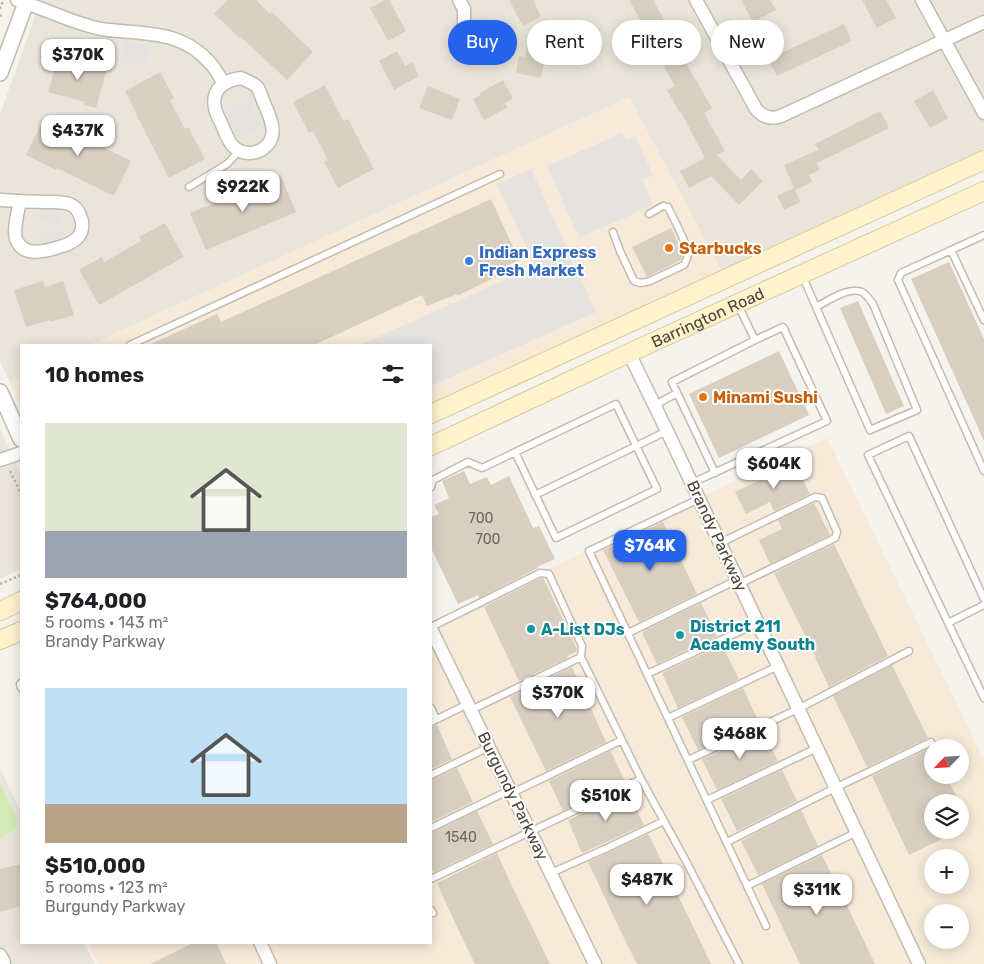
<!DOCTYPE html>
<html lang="en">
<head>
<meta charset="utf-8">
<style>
	:root { --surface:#fff; --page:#f6f6f6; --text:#202124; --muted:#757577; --accent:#2563eb }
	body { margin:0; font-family:Rubik,sans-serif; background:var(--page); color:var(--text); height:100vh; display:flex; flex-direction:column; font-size:19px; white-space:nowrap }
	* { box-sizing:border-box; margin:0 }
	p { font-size:16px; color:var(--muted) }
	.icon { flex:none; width:28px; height:28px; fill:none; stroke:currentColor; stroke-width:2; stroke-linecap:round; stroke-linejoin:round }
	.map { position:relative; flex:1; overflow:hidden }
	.sheet { position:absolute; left:20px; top:344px; width:412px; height:600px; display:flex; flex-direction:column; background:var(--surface); border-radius:0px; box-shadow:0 2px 12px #0003 }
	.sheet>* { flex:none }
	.banner { position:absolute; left:448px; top:20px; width:461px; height:45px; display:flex; gap:10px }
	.needle { width:32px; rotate:245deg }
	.controls { position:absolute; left:924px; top:739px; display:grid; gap:10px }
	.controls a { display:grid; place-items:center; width:45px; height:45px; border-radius:50%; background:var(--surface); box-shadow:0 2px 12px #0003; font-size:25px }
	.price { position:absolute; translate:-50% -42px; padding:0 11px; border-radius:10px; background:#fff; color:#222; font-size:16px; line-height:32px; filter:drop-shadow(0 1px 2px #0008) }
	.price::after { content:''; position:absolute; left:50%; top:30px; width:15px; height:11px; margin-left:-8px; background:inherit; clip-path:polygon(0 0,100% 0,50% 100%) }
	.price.on { background:var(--accent); color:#fff }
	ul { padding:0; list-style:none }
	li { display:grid; align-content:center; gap:10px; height:265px; padding:0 25px }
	li span { display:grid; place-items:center; height:155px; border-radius:0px; color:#555 }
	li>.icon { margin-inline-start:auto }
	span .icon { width:90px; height:90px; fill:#fffc; stroke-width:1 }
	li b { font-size:21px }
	h2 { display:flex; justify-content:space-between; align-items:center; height:60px; padding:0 25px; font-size:21px }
	.chip { padding:0 18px; border-radius:22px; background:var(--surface); box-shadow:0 2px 12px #0003; font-size:18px; line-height:45px }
	.chip.on { background:var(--accent); color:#fff }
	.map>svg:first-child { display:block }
</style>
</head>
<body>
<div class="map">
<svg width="984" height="964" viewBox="0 0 984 964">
	<rect width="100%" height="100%" fill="#f6f3ec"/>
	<path fill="#eae5da" d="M41,0h943v149l-263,121 -92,-173 -539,248h-69v32l-11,5 -10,-20v-248z
		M0,428l21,47v94l-21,10z
		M0,768l21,44v130l63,1 11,21h-95z"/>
	<path fill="#f7ead8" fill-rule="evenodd" d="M629,97l92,173 -290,134v-59h-341z
		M21,377v30l-11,-25z
		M827,438l157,321v205h-886l-10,-21 343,-1v-318zM932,748h28v27h-28zM932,802h28v28h-28zM932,858h28v27h-28zM932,912h28v28h-28z"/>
	<path fill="#d2eab5" d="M0,783l17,36 -3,11 -14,7z"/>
	<path fill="#e5e3e0" d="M124,42l24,3 -2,19 -24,-3z
		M249,99l13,27 -24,12 -13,-27z
		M622,133l4,7 9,-4 18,39 -11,5 11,25 -74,33 -32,-72z
		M531,169l65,143 -165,74v-41h-71l175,-79 -38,-82z
		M41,210l19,2 -1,11 -19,-2z
		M59,228l3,9 -23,6 -2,-9z"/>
	<path fill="#d8cfc1" d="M227,0h29l14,14 2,-2 41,40 -26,28 -46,-43 -1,1 -26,-24z
		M385,0h4l17,31 -18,10 -18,-33z
		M509,0h24l8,16 -18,10z
		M629,0h24l16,29 -2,1 45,78 -8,5 21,38 -8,4 24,25 10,-11 12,12 -24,24 -28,-29 -22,12 -9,-17 25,-13 -24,-46 -1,1 -13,-23 8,-4 -19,-33 2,-1z
		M741,0h29l6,10 -23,12z
		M862,0h24l10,18 -19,10z
		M844,24l8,17 -75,35 -9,-17z
		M528,43l19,4 -6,31 -25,-5 3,-17 6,1z
		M397,51l8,15 7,-4 7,14 -25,14 -15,-29z
		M59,55l48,14 -11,39 -12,-3 1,-3 -37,-10z
		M160,72l14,26 -4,3 15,28 3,-2 17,32 -36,19 -33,-64h1l-12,-23z
		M503,80l10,18 -8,5 3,4 -24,13 -11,-21 8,-4 -1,-2z
		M325,85l18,36 5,-2 26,50 -36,19 -14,-26 4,-2 -15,-29 -4,2 -16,-31z
		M428,86l32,13 -8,21 -33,-12z
		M933,90l15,28 -18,10 -16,-27z
		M880,111l9,17 -72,35 3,7 -11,5 3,7 -17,8 6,12 -17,8 -7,-14 17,-8 -10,-23 34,-15 -3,-6z
		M44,118l87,43 -17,35 -57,-28 -1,2 -30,-15z
		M281,176l15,36 -90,38 -16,-37z
		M491,199l28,61 -13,6 1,4 -10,4 1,2 -41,20v-2l-30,12 -5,-11 -108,50h-165l68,-31 4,8z
		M165,223l19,34 -85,48 -20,-35 23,-13 2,5 37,-21 -2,-4z
		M671,228l12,25 -2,7 -34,17 -15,-30z
		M949,262l35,77v102l-73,-162z
		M43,281l2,6 18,-6 11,34 -24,7v-2l-24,7 -12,-37z
		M858,301l46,105 -18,8 -46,-106z
		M779,351l30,64 -90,43 -30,-64z
		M795,463l15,31 -36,17 -4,-9 -24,12 -11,-22z
		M464,471l6,13 17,-7 4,8 18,-9 24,52 6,-2 16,33 -18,8 1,1 -59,30 -1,-3 -20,9 -27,-56v-31l8,-3 -5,-9 15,-7 -7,-17z
		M814,503l16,32 -60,29 -11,-24 23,-11 -4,-9z
		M663,522l34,72 -58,28 -36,-72z
		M834,544l54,112 -59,31 -14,-30h1l-42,-84z
		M541,578h2l34,71 -1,3 -9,4 1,2 -49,23 -35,-74z
		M701,603l16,33 -60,28 -15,-31 2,-1 -1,-1z
		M722,645l17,34 -61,29 -16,-35z
		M892,665l36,73 -61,29 -34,-71z
		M572,667l34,75 -60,29 -36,-74z
		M743,688l16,34 -61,28 -16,-33z
		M437,725l15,34 -21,10v-42z
		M763,731l15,30 -61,29 -15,-31z
		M932,747v28h14l13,27h-27v28h28l-51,25 -37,-79z
		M610,751l1,1 14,29 -62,30 -14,-30z
		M457,768l16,34 -42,20v-42z
		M782,770l15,31 -60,30 -16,-32z
		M628,791l16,34 -62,28 -14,-33z
		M801,810l17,36 -60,29 -17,-34z
		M477,811l16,33 -59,28 -3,-5v-34z
		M648,834l1,1 62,129h-74l-14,-28 -35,-74z
		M497,853l14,31 39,80h-75l-19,-39 -19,-42z
		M822,855l15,30 38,79h-75l-38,-80z
		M21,864v42l-21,6v-43z
		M195,942h21l10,22h-76z"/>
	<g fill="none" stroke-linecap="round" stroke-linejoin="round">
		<defs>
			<path id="service" d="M189,187l38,-23 12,-13
				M613,232l7,19 14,30 7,2 9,-2 34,-16c2,-4 4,-7 4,-12 -1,-10 -15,-35 -20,-46l-5,-1 -14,8
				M984,235l-83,38 -3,7 86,191
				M951,250l33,70
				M802,275l68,155 47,-20 -44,-106c-3,-4 -6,-9 -11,-12 -13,-6 -34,9 -46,15
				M130,345l370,-171
				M655,405l22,-12
				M715,473l-43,-91 83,-42 -17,-35
				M692,483l135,-62 -44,-94 -28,13
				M431,487l2,-7 35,-18 14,6 134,-64 41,85 -101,49 -41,-86
				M535,495l132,-64
				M699,499l-110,52 177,375
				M720,543l95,-46 7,1 15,34 -2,6 -96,46
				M984,599l-75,-163 -41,19 116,243
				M948,623l36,-18
				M431,627l109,-54 9,1 33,72 -1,11 60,122 46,84 52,101
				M628,633l109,-53
				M647,674l111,-51
				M21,683l-1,1 1,4
				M431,708l5,11
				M471,710l110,-53
				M668,718l110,-52
				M431,722l37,-18
				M688,760l110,-51 111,-58
				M431,775l58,-28
				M512,793l110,-53
				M707,800l110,-52
				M431,828l79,-38
				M727,842l108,-54 96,-46
				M551,873l56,-25 57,-27
				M431,879l210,-100
				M747,886l110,-54
				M431,910l2,3"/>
			<path id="minor" d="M17,0c14,5 29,10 43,16 13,5 27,10 41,13 41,6 79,-1 110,35 5,5 8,13 13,19
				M459,0l5,9v41
				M696,0l60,109c7,8 15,11 25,7l203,-94
				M922,0l62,113
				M241,78c6,3 13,5 17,10 2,4 4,10 6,15 6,14 16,33 0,45 -9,7 -23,7 -31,-2 -5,-5 -8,-14 -11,-21 -2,-5 -6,-11 -7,-17 -4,-19 10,-28 26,-30z
				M0,200c15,1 31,2 46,2 7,0 16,-1 23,2 6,2 10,7 12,14 2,6 2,12 -2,18 -5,7 -15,10 -23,12 -14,4 -33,9 -40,-9 -3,-9 2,-28 4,-38
				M629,353l38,78 252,533
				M0,460l21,-7
				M431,629l164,335
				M260,942l10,22
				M0,955l3,5 1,4"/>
			<path id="tertiary" d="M0,73l27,-73
				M0,392l21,47"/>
			<g id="secondary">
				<path d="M431,414l553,-254"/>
				<path id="s1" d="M431,446l198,-93 355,-162"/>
				<path d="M0,611l21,-10"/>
				<path d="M0,640l21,-9"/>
			</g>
		</defs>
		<use href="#service" stroke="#c2bbae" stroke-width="9"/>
		<use href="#minor" stroke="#c2bbae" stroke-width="15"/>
		<use href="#tertiary" stroke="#c2bbae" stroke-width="18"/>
		<use href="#secondary" stroke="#d6c79b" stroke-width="20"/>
		<path stroke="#c4b79f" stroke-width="2.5" stroke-dasharray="2.5 2.5" stroke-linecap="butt" d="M0,9l3,-9
			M0,15l2,1
			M10,471l11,23
			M0,584l21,-9"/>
		<use href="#service" stroke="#fff" stroke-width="6"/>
		<use href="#minor" stroke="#fff" stroke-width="12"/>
		<use href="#tertiary" stroke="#fff" stroke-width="15"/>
		<use href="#secondary" stroke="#fff3cd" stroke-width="18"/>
	</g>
	<g fill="#e8710a" stroke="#fff" stroke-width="2">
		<circle cx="669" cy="248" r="5"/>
		<circle cx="703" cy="397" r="5"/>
	</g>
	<circle fill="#3f7fe0" stroke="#fff" stroke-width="2" cx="469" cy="261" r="5"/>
	<g fill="#0f9aa8" stroke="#fff" stroke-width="2">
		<circle cx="531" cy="629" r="5"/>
		<circle cx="680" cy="635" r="5"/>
	</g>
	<g text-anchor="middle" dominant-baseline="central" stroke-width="4" stroke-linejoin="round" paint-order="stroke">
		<g font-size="14" fill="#6e675b">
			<text x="481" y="518">700</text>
			<text x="488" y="539">700</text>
			<text x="461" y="837">1540</text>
		</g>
		<g font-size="16" font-weight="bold" fill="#c56008" stroke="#fff" text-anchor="start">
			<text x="679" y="248">Starbucks</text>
			<text x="713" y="397">Minami Sushi</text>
		</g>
		<g font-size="16" font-weight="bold" fill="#366cbe" stroke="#fff" text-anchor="start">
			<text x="479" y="252">Indian Express<tspan x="479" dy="18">Fresh Market</tspan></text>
		</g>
		<g font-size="16" fill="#4b4439" stroke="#fff">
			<text stroke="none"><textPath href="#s1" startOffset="305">Barrington Road</textPath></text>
			<text transform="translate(717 536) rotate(65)">Brandy Parkway</text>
			<text transform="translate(513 796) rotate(64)">Burgundy Parkway</text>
		</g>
		<g font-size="16" font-weight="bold" fill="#0d838f" stroke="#fff" text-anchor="start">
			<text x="690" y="626">District 211<tspan x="690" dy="18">Academy South</tspan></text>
			<text x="541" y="629">A-List DJs</text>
		</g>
	</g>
</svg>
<div class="controls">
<a><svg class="needle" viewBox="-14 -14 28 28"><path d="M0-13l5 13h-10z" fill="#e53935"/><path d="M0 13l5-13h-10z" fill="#757577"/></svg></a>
<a><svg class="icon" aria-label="layers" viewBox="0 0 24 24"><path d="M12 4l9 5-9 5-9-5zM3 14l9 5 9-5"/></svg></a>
<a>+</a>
<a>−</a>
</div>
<b class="price" style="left:78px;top:81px">$370K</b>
<b class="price" style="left:78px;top:157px">$437K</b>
<b class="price" style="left:243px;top:213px">$922K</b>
<b class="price" style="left:774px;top:490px">$604K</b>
<b class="price on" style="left:650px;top:572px">$764K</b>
<b class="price" style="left:558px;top:719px">$370K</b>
<b class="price" style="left:740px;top:760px">$468K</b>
<b class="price" style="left:606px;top:822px">$510K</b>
<b class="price" style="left:647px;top:906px">$487K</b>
<b class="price" style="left:817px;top:916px">$311K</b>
<div class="banner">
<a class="chip on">Buy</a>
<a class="chip">Rent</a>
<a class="chip">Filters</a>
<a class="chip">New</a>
</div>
<section class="sheet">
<h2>10 homes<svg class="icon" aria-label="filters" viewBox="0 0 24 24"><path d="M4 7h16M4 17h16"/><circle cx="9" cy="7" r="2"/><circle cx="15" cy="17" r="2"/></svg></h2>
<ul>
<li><span style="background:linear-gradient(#dfe7d0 70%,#9aa5b1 0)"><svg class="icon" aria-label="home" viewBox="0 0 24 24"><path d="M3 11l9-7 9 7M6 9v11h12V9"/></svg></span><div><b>$764,000</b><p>5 rooms · 143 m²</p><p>Brandy Parkway</p></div></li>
<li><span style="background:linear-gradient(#bfe0f5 75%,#b9a48a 0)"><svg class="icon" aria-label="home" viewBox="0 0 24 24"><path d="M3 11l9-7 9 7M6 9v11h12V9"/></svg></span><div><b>$510,000</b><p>5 rooms · 123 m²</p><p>Burgundy Parkway</p></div></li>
</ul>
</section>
</div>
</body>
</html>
